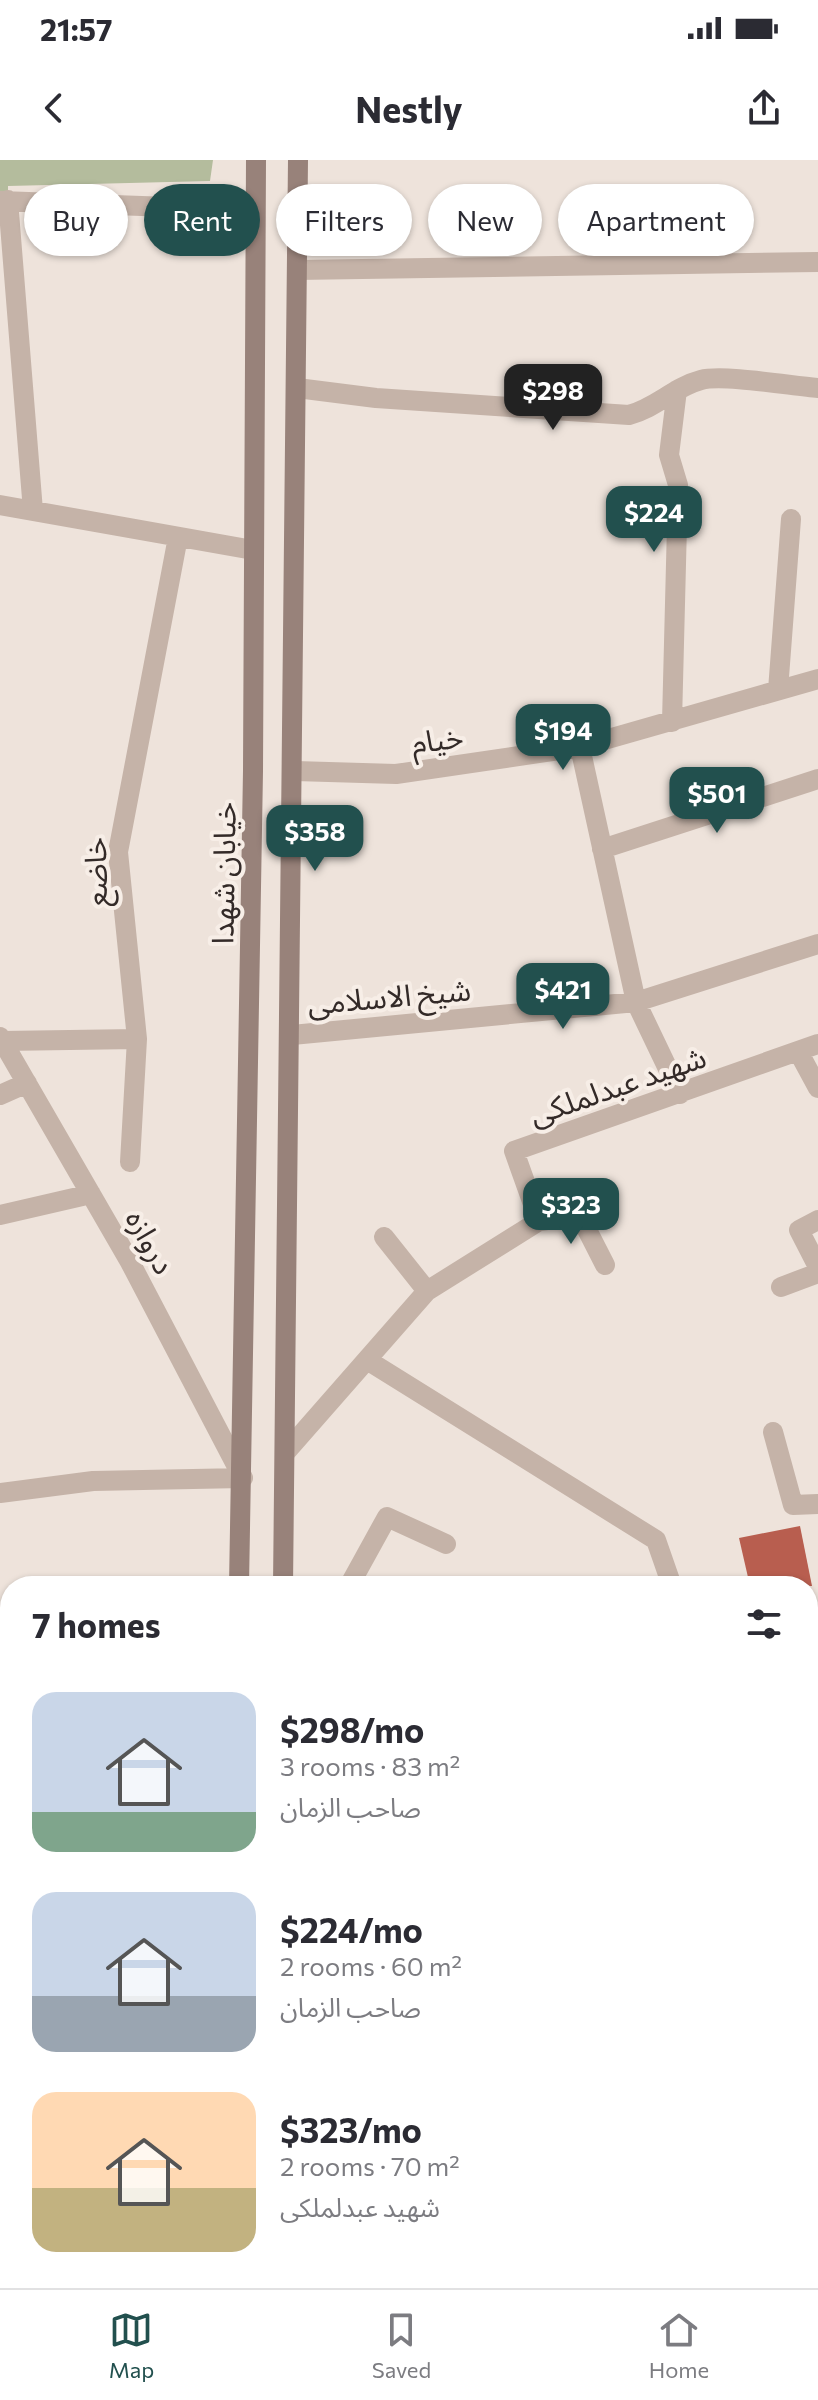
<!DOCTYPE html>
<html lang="en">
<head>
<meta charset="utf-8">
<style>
	:root { --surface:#fff; --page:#f2f2f3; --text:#2b2b33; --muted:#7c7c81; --line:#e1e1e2; --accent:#22504e }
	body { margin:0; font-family:Commissioner,"Noto Sans Arabic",sans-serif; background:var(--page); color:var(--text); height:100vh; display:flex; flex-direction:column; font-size:30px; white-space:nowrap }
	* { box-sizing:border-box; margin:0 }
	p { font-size:26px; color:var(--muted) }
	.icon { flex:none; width:44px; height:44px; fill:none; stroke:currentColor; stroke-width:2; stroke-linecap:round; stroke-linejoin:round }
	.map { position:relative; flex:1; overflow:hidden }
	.side { position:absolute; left:0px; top:1416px; width:818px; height:712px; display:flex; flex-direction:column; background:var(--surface); border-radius:32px 32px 0 0; box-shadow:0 2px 6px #0004 }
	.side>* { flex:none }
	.hud { position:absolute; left:24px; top:24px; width:770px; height:72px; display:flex; gap:16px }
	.price { position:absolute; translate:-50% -68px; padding:0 18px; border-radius:16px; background:var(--accent); color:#fff; font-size:26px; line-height:52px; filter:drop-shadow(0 2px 4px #0008) }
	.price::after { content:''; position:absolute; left:50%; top:48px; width:24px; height:18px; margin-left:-12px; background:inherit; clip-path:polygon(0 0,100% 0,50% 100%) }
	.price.on { background:#222; color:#fff }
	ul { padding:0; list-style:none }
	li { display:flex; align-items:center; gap:24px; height:200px; padding:0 32px }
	li span { display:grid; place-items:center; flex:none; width:224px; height:160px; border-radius:24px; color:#555 }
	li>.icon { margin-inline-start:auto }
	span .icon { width:96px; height:96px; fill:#fffc; stroke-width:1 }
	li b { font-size:34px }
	h2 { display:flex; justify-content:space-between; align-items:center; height:96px; padding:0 32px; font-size:34px }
	.pill { padding:0 28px; border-radius:36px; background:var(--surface); box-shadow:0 2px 6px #0004; font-size:28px; line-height:72px }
	.pill.on { background:var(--accent); color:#fff }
	.status { display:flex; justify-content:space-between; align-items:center; height:56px; padding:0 40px; background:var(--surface); direction:ltr }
	.status svg { height:22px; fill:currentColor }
	header { display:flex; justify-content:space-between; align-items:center; height:104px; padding:0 32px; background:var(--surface); font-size:36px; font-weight:700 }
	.tabs { display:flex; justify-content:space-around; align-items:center; height:112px; border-top:2px solid var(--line); background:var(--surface); font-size:22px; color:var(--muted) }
	.tabs a { display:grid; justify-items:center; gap:4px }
	.tabs .on { color:var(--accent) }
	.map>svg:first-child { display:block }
</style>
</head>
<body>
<div class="status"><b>21:57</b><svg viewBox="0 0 49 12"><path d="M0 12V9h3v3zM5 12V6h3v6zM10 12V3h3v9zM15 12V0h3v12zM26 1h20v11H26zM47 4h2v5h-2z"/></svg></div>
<header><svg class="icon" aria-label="back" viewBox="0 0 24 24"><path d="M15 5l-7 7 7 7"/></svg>Nestly<svg class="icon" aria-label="share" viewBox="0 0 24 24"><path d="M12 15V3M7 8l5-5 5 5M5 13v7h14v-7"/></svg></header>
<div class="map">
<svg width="818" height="2128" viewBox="0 0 818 2128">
	<rect width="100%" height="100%" fill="#eee3db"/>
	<path fill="#b4bc9d" d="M0,0h213l-3,21 -202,5v14l-8,1z"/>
	<path fill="#b85e4f" d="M800,1366l12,60h-62l-11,-48z"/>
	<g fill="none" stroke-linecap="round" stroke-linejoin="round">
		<path stroke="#c5b3a8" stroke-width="20" d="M8,40l25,311
			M0,41l255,9
			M297,110l521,-8
			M297,228l79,10 253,17c27,-7 45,-28 72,-35 22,-6 91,6 117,8
			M0,345l253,45
			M778,530l13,-171
			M672,562l6,-237 -9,-30 8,-65
			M580,587l56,255 44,92
			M295,611l101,3 184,-27 238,-68
			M602,689l216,-70
			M292,875l344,-33 182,-58
			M0,877l130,225 113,216 -150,3 -93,12
			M2,881l135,-2
			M798,891l20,37
			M0,935l27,-12
			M130,1002l7,-123 -19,-187 60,-315
			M0,1055l91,-21
			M818,1060l-19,10 19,37
			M539,1061l41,-5 25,49
			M384,1077l43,54
			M781,1127l37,-14
			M367,1200l289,180 16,46
			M773,1272l20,73 25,-1
			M285,1293l142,-162 112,-70 -25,-70 304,-107
			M349,1426l38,-69 59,27
			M808,1509l10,-2
			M0,1535h10
			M0,1815l10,6
			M808,1855l10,-2
			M0,1904l10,-2
			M0,1969l10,-19
			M808,2071l10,3
			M417,2123l15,5
			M603,2128l4,-10"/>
		<path stroke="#98827a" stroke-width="20" d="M239,1426l14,-815 3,-611
			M283,1426l15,-1426
			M230,2128v-10
			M273,2128v-10"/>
	</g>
	<g text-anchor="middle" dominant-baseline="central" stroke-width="8" stroke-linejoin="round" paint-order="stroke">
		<g font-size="30" fill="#332a28" stroke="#f7eee7">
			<text transform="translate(437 578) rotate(-8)">خیام</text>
			<text transform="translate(94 712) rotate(-91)">خاضع</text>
			<text transform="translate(222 713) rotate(-89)">خیابان شهدا</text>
			<text transform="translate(389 835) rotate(-5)">شیخ الاسلامی</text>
			<text transform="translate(617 924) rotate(-19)">شهید عبدلملکی</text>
			<text transform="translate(152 1081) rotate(61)">دروازه</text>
		</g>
	</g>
</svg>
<b class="price on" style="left:553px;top:272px">$298</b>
<b class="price" style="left:654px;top:394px">$224</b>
<b class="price" style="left:563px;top:612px">$194</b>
<b class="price" style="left:717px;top:675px">$501</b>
<b class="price" style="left:315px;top:713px">$358</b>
<b class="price" style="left:563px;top:871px">$421</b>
<b class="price" style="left:571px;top:1086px">$323</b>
<div class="hud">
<a class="pill">Buy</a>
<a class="pill on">Rent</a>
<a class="pill">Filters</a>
<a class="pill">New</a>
<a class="pill">Apartment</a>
</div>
<section class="side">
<h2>7 homes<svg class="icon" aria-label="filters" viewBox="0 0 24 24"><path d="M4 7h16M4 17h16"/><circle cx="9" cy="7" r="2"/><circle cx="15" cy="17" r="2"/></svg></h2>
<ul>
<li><span style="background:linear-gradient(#c9d6e8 75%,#7fa58c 0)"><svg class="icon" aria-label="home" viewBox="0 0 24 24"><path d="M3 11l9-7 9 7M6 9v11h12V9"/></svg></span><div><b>$298/mo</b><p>3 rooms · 83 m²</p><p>صاحب الزمان</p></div></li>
<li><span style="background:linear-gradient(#c9d6e8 65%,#9aa5b1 0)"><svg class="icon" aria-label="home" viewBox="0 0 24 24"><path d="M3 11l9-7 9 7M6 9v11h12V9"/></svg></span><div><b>$224/mo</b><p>2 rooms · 60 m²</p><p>صاحب الزمان</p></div></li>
<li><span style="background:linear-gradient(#ffd9b3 60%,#c2b280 0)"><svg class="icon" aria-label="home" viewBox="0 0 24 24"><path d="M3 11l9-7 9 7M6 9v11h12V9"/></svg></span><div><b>$323/mo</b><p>2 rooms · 70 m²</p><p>شهید عبدلملکی</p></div></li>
</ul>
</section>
</div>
<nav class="tabs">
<a class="on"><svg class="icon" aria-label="map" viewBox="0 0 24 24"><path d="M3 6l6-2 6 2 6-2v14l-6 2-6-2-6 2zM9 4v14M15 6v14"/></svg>Map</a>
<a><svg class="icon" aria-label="saved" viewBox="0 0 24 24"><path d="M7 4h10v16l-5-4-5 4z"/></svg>Saved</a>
<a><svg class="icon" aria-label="home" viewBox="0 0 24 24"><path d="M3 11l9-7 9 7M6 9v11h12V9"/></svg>Home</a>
</nav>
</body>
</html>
